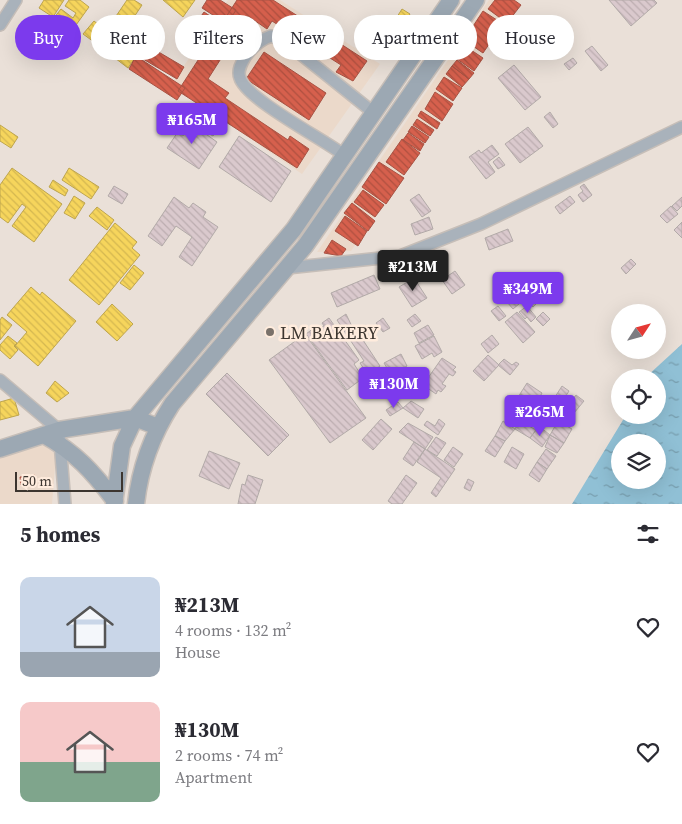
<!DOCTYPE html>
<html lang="en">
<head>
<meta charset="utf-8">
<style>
	:root { --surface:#fff; --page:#f7f7f7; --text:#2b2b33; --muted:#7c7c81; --accent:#7c3aed }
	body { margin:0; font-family:"Source Serif 4",serif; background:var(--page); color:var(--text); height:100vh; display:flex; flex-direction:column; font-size:19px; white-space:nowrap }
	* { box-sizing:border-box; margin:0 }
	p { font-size:16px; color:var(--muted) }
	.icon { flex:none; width:28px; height:28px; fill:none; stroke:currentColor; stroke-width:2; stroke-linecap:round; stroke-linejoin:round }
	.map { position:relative; height:504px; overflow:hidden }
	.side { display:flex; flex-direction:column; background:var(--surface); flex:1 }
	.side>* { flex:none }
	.top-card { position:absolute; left:15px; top:15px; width:652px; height:45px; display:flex; gap:10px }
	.needle { width:32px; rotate:54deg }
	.buttons { position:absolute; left:611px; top:304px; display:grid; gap:10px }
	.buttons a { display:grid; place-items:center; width:55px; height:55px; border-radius:50%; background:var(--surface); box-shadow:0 5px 20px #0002; font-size:25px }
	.scale { position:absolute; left:15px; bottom:12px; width:108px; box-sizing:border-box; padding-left:5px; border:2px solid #3c352f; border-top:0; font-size:14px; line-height:18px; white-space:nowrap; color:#3c352f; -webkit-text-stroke:4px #ffecdd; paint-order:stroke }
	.price { position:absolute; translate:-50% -42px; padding:0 11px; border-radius:5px; background:var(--accent); color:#fff; font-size:16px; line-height:32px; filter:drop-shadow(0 1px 2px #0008) }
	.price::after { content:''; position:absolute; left:50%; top:30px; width:15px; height:11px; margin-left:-8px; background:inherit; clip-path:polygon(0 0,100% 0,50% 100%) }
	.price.selected { background:#222; color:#fff }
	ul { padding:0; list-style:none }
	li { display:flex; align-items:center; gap:15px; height:125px; padding:0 20px }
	li span { display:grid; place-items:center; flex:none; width:140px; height:100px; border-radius:10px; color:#555 }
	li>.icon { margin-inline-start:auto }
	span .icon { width:60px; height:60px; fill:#fffc; stroke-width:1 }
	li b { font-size:21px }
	h2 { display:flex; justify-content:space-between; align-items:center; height:60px; padding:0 20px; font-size:21px }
	.tag { padding:0 18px; border-radius:22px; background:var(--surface); box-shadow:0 5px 20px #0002; font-size:18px; line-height:45px }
	.tag.selected { background:var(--accent); color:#fff }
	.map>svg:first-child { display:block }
</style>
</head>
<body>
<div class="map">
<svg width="682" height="504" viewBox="0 0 682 504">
	<defs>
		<pattern id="water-ripples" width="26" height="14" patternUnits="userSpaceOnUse" patternTransform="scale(1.25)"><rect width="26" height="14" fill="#90c0d5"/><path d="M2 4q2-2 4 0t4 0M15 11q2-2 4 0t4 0" fill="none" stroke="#779dad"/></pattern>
		<pattern id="homes-back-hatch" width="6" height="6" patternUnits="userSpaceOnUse" patternTransform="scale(1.25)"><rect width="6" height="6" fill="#f6d55c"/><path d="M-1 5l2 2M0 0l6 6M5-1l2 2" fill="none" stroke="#d4b750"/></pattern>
		<pattern id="shops-back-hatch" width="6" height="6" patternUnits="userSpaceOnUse" patternTransform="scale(1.25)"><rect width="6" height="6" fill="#d6604d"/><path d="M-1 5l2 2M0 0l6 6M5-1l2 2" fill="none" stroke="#af5040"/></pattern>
		<pattern id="building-back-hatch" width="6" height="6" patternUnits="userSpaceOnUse" patternTransform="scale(1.25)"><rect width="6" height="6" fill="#dac9cd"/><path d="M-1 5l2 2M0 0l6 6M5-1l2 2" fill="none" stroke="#bcadb0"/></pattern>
	</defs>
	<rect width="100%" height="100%" fill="#eae0d8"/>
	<path fill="#ebd9ca" d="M228,0h52l100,64 -78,110 -131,-89z
		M489,0h30l-168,251 -34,1z
		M45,445l11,10 -4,49h-52v-49z"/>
	<path fill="url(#water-ripples)" fill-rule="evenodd" d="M682,344v160h-110l54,-89h32v-37l-12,-1zM620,442h38v38h-38z"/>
	<path fill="url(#homes-back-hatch)" stroke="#bea54e" d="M44,0h20l-11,17 -14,-9z
		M69,0h11l9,7 -18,25 -18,-13 8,-10 12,9 3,-5 -11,-7z
		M127,0h7l8,5 -34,51 -13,-9z
		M163,0h32l-12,17z
		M402,9l8,5 -2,3 4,3 -10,16 -12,-8z
		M94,21l10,8 -10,13 -11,-8z
		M132,26l8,6 -10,13 9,7 -11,16 -17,-13z
		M387,37l8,5 -6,10 -8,-5z
		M0,125l18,12 -7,11 -11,-7z
		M12,168l50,36 -28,38 -22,-16 14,-19 -4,-3 -14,19 -8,-6v-32z
		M69,168l30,19 -8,12 -29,-19z
		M53,180l15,10 -3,6 -16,-9z
		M74,196l11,7 -10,16 -11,-6z
		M97,207l17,13 -7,10 -18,-14z
		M115,223l22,19 -5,6 8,7 -41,50 -30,-25z
		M134,265l10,8 -14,17 -10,-7z
		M31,287l9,8 2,-3 34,29 -38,45 -23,-20 12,-14 -20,-17z
		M112,304l21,20 -16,17 -21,-19z
		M2,317l10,8 -12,15v-20z
		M8,336l9,7 -3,3 4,4 -8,9 -10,-9v-5z
		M55,381l14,12 -12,9 -11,-9z
		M14,398l5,17 -19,5v-18z"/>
	<path fill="url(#shops-back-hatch)" stroke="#a85344" d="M207,0h13l16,10 -9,14 -25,-16z
		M237,0h36l94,61 -14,20 -17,-9 5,-7 -69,-44 -5,8 -19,-13 -40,63 21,14 -4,5 63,42 2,-4 19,13 -12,19 -119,-77z
		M495,0h19l7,5 -14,18 -19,-14z
		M483,11l20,13 -20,29 -19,-13z
		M204,12l21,14 -19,28 -22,-14z
		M145,44l39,23 -7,12 -39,-23z
		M465,46l18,12 -9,13 -17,-12z
		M264,52l62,41 -17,27 -63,-41z
		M136,56l49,32 -8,12 -48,-31z
		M457,60l17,13 -5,6 -17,-13z
		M452,66l17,13 -7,8 -16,-13z
		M444,77l18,11 -9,13 -17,-12z
		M435,92l18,12 -11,17 -17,-12z
		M421,111l19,12 -3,6 -19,-13z
		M417,119l17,11 -4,6 -17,-11z
		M412,126l17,11 -4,6 -17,-11z
		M408,133l16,11 -4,7 -17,-11z
		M402,139l18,14 -16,22 -18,-13z
		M379,162l25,16 -18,26 -24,-17z
		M363,190l21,15 -9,12 -21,-15z
		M352,203l23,18 -7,10 -24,-18z
		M345,216l22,15 -9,15 -23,-15z
		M332,240l14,9 -5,7 -17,-3z
		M35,475l1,8 -15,2 -1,-8z"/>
	<path fill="url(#building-back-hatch)" stroke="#b2aaa8" d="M609,0h45l3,3 -26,23z
		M592,46l16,19 -7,6 -16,-20z
		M573,58l4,5 -8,7 -5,-6z
		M514,65l27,32 -16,13 -27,-32z
		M550,112l8,12 -5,4 -9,-11z
		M172,113l18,12 -7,11 -18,-11z
		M205,119l14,8 -6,9 -14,-8z
		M186,120l31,22 -18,27 -32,-21z
		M528,127l15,19 -23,17 -15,-19z
		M239,136l52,35 -20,31 -52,-35z
		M492,145l7,9 -11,8 7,10 -9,7 -17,-22 10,-7 2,3z
		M499,157l6,8 -7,4 -5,-7z
		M584,184l8,11 -9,7 -5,-7 5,-4 -3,-4z
		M114,186l14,8 -6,10 -14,-8z
		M419,194l12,17 -9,6 -12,-17z
		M570,196l5,6 -15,12 -5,-7z
		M174,197l15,11 4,-5 13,9 -3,5 15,10 -26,39 -13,-9 13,-20 -16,-11 -14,20 -14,-10z
		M682,197v9l-5,5 -5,-5z
		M671,206l7,8 -11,9 -7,-7z
		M429,217l4,12 -18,6 -4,-11z
		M682,222v16l-8,-8z
		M508,229l5,12 -24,9 -4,-12z
		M631,259l5,5 -10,10 -5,-6z
		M455,271l10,14 -13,9 -10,-14z
		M374,275l6,14 -43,18 -6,-14z
		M414,278l13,20 -15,9 -13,-20z
		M533,296l5,6 -5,5 -6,-7z
		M513,297l6,7 -6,5 -6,-7z
		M498,306l8,10 -7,5 -8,-10z
		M527,306l9,11 -5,5 -4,-5 -2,2 -6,-7z
		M517,312l18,20 -12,11 -18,-21z
		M543,312l7,7 -7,7 -7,-7z
		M346,314l12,25 3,-2 19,29 -12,9 -8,-12 4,-2 -27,-41z
		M415,314l6,7 -9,6 -5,-7z
		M329,318l30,42 -5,4 9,14 -16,12 -41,-56 8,-6 2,3 8,-5 -2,-3z
		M383,318l7,10 -7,4 -7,-9z
		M428,325l6,10 -15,8 -5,-10z
		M305,334l61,84 -36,25 -61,-83z
		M492,335l7,9 -11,9 -7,-9z
		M434,336l8,16 -8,5 -2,-4 -10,6 -7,-13z
		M401,354l6,12 -9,5 3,4 4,-2 8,14 -11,6 -18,-30z
		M488,355l11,10 -15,16 -11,-10z
		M442,358l14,9 -3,3 3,2 -3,4 -4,-2 -7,10 4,2 -5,6 -3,-2 -2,4 -13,-9z
		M504,359l8,6 4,-3 3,2 -9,11 -12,-10z
		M227,373l62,62 -21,21 -62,-62z
		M527,383l15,10 -6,11 -16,-10z
		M562,386l7,5 -7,11 -7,-5z
		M520,394l10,6 -7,12 -6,-4 -2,3 -4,-3z
		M576,395l8,6 -10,12 -7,-6z
		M546,396l7,5 -7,10 -7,-4z
		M411,401l13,8 -6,9 -15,-10z
		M398,402l5,6 -13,8 -4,-6z
		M563,404l11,9 -9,12 -12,-9z
		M536,405l11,7 -8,14 -17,-11 1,-3 7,4z
		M381,419l11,10 -19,21 -11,-10z
		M439,419l6,5 -7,11 -14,-10 3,-4 8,5z
		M503,421l12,8 -10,12 -10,-5z
		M520,421l16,9 -6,8 -15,-9z
		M558,421l14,8 -8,14 -14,-8z
		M408,423l25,14 -8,12 -26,-17z
		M539,426l11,9 -8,12 -12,-9z
		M550,435l14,8 -7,10 -12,-6z
		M495,436l10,5 -10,16 -10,-6z
		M436,437l10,6 -9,13 -10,-6z
		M414,442l11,7 -12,17 -10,-7z
		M453,447l10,7 -9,13 -10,-7z
		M512,447l12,7 -8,15 -12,-7z
		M425,449l30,20 -19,28 -5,-4 10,-15 -24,-16z
		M546,449l10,7 -9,13 -10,-7z
		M209,451l31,12 -11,26 -30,-13z
		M537,462l10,7 -8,13 -10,-7z
		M248,475l15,5 -8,24h-17l4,-20 3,1z
		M406,475l11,8 -15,21h-10l-4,-3z
		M468,479l6,3 -4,9 -6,-3z"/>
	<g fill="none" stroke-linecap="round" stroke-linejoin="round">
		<defs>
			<path id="street" d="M0,25l16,-25
				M344,155c-21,-16 -98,-56 -104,-77 -3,-7 1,-14 5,-21 7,-10 14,-17 26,-21l12,4 91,73
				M287,268l113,-12 81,-32 201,-97
				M0,380l59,50 6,74"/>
			<path id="secondary" d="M44,435c32,18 49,37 71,66
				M0,449l59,-19 76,-12 23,9
				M114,504l8,-58 13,-28 159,-189 157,-229
				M136,504c4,-37 16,-69 36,-100l133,-158 171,-246"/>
		</defs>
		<use href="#street" stroke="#c6beb8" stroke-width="14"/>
		<use href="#secondary" stroke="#c6beb8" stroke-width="19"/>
		<use href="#street" stroke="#a9b2bb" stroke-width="11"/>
		<use href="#secondary" stroke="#9ca8b3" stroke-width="16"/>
	</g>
	<circle fill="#79716a" stroke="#ffecdd" stroke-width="2" cx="270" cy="332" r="5"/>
	<g text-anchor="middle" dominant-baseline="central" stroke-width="5" stroke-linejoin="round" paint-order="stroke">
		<g font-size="18" fill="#3c352f" stroke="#ffecdd" text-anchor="start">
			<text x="280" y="332">LM BAKERY</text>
		</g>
	</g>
</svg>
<div class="buttons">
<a><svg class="needle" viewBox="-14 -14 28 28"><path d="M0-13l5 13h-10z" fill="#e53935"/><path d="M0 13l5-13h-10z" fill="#7c7c81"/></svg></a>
<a><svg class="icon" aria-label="locate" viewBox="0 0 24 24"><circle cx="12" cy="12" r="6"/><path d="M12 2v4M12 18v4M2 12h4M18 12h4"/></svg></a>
<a><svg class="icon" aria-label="layers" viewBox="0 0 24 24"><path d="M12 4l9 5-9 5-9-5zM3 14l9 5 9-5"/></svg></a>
</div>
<div class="scale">50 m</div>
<b class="price" style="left:192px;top:145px">₦165M</b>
<b class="price selected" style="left:413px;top:292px">₦213M</b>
<b class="price" style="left:528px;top:314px">₦349M</b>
<b class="price" style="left:394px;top:409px">₦130M</b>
<b class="price" style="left:540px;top:437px">₦265M</b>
<div class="top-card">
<a class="tag selected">Buy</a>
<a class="tag">Rent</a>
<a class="tag">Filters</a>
<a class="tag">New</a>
<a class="tag">Apartment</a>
<a class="tag">House</a>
</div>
</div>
<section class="side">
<h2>5 homes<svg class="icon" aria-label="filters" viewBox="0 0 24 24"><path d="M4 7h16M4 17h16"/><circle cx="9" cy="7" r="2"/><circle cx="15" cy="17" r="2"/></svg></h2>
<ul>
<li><span style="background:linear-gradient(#c9d6e8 75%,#9aa5b1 0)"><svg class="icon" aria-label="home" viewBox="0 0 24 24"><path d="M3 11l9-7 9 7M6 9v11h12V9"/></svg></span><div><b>₦213M</b><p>4 rooms · 132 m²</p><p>House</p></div><svg class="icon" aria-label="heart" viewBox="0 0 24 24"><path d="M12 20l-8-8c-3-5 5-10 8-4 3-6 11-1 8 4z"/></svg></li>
<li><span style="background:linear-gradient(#f6c9c9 60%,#7fa58c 0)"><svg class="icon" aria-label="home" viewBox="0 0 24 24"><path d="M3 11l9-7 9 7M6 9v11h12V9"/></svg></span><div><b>₦130M</b><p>2 rooms · 74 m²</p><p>Apartment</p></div><svg class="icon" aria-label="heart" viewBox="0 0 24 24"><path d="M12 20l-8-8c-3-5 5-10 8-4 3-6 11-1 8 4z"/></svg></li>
</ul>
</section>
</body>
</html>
